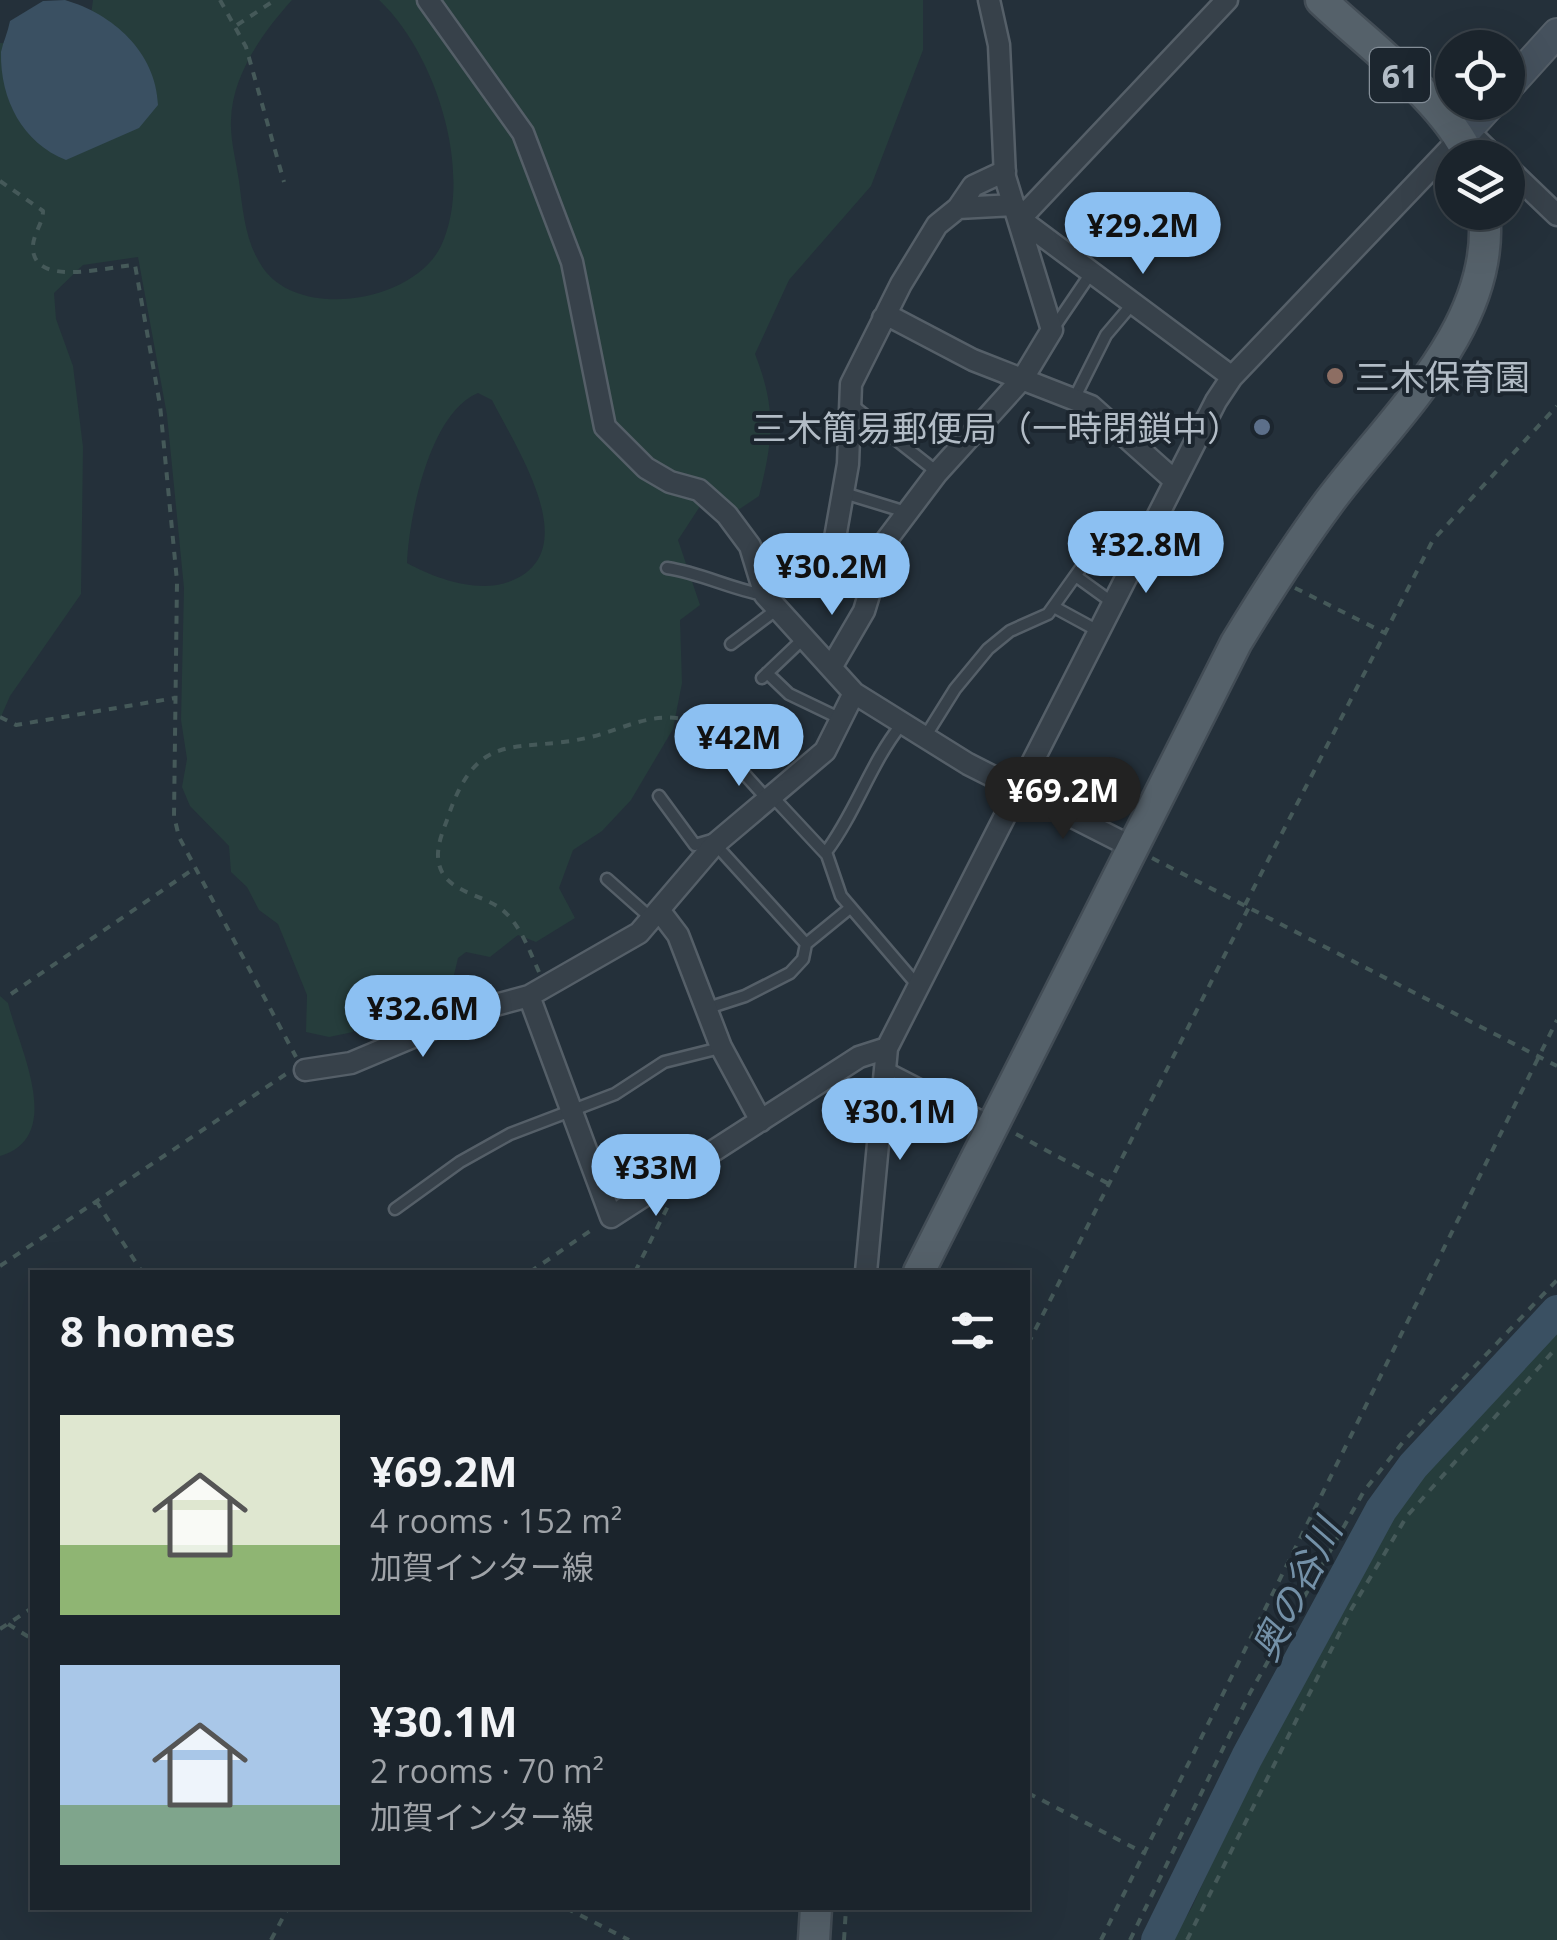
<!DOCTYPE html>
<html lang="en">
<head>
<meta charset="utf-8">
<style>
	:root { --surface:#1b242c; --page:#242c34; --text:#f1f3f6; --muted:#a0a4a9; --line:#394148; --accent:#8cc0f2 }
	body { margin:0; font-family:"Open Sans","Noto Sans JP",sans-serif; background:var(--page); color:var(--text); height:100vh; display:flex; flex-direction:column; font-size:38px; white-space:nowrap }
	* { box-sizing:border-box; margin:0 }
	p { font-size:32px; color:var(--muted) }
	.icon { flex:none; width:55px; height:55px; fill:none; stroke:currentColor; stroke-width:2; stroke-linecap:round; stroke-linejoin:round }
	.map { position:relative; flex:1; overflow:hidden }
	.side { position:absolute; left:30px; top:1270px; width:1000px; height:640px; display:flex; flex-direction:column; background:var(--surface); border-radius:0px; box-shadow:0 10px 40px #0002,0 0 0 2px var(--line) }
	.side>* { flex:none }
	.controls { position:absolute; left:1435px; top:30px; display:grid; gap:20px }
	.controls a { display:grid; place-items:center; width:90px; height:90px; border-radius:50%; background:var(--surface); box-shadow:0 10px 40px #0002,0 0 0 2px var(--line); font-size:50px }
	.price { position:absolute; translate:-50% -85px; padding:0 22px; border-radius:35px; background:var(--accent); color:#111; font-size:32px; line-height:65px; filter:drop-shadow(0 2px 5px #0008) }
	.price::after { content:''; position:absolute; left:50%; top:60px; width:30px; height:22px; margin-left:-15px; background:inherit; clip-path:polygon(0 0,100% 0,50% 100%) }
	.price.current { background:#222; color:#fff }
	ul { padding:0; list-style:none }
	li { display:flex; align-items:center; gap:30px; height:250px; padding:0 30px }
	li span { display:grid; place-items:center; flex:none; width:280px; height:200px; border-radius:0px; color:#555 }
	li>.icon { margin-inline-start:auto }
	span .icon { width:120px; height:120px; fill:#fffc; stroke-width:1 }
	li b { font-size:42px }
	h2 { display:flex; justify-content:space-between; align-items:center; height:120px; padding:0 30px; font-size:42px }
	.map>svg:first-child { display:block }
</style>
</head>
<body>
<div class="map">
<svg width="1557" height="1940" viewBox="0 0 1557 1940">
	<rect width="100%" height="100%" fill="#24303a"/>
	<path fill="#263d3c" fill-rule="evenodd" d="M93,0h199c-29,32 -60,75 -61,120 -1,19 5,41 8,61 4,30 6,61 24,87 37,53 151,34 178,-22 34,-73 -6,-194 -62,-246h544v50l-52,136 -82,94 -34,74c22,56 18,86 4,142l-21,14 -28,-19 -32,49 22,65 -20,15 2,63 -9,46 -42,71 -29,31 -29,19 -14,38 16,30 -39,24 -18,-7 -28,22 -24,-5 -8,6 -5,21 -33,2 -34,30 -19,-7 -14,5v23l-24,5 -23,-5 1,-37 -29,-71 -19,-14 -12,-23 -16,-15 -2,-26 -39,-40 -8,-19 5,-28 -6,-39 3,-132 -17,-173 -29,-158 -55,8 -29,28 2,26 17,47 10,81 -2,147 -71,102 -10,23v-676l33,1 57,-22zM478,393l14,7c24,48 94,151 19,181 -32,13 -75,-2 -104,-18 2,-47 23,-151 71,-170z
		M0,996l8,7c11,45 58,134 -8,153z
		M1557,1329v611h-385l20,-33 74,-163 141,-259z"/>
	<path fill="#3a5062" d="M65,0c48,14 91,52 93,105l-19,23 -73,32c-43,-17 -66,-60 -65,-108 2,-10 7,-20 9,-31l33,-20z"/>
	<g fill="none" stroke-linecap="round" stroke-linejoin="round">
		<path stroke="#3a5062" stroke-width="32" d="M1157,1940l90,-183 134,-247 32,-44 144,-155"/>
		<defs>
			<path id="lane" d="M1053,329l38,-56
				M1075,397l31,-62 28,-33
				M852,405l85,67
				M844,493l62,19
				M833,549l41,17
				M667,568c34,5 61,20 97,27
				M1077,577l36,26
				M1054,607l46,25
				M731,644l45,-34
				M767,673l22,21 50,24
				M762,678l42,-40
				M901,725c-31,39 -45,87 -75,127l15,44 77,90
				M703,728l64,71
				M925,737l30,-48 33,-40 22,-18 38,-17 40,-56
				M771,795l56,60
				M659,796l36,49 17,-5
				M715,844l91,100
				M607,879l45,40
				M708,1008l37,-12 45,-23 13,-14 3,-15 44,-36
				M885,1067l105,54
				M395,1209l65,-47 50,-28 105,-40 49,-32 56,-14"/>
			<path id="street" d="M428,0l95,133 49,129 33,165 41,41 24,14 29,8 28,25 23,31 15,49 89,98 114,71 166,84
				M1468,131l28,27
				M1508,168l49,47
				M958,208l15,-22 32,-15
				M1020,219l207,-219
				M1020,219l212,158
				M883,318h10l80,42 118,46 84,75
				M868,588l-36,-33 16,-91 3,-80 50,-100 36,-59 21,-17 56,-3
				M832,666l32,-55 21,-69 52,-69 86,-95 29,-48 -47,-153 -6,-132 -10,-45
				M659,910l19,25 43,112 40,74
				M529,996l82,221 248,-160 28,-9
				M305,1070l46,-7 126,-53 52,-14 110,-63 76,-89 110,-93 29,-58
				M866,1272l21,-224 329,-647 16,-24 229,-240"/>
			<path id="secondary" d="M1508,87l49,-54
				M1461,137l32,-35"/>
			<path id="primary" d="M1321,0c46,44 124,100 149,158
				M919,1272l317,-629c29,-48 59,-95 93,-141 62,-83 168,-177 155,-290
				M814,1940l2,-32"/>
		</defs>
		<use href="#lane" stroke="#555f68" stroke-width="15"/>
		<use href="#street" stroke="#555f68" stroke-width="25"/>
		<use href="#secondary" stroke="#555f68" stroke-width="32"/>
		<use href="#primary" stroke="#434d56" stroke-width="35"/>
		<path stroke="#455959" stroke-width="4" stroke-dasharray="8 8" stroke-linecap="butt" d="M220,0l26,47 38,135
			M237,25l38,-25
			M0,181l43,30c0,13 -11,24 -10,38 2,39 77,17 102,16l25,140 17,176 -3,235 5,21 117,220
			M1295,588l90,45
			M0,717l16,8 159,-27
			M1152,858l405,208
			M1245,905l188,-365 124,-134
			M539,972c-10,-22 -19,-49 -39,-64 -17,-12 -49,-17 -58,-36 -9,-17 -1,-36 5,-52 31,-95 69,-65 144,-83 35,-9 65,-28 103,-15
			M11,994l184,-126
			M1016,1134l93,50
			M96,1201l46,71
			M0,1266l286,-192
			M530,1272l66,-45
			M635,1272l35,-70
			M1028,1344l221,-437
			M8,1624l24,15
			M0,1629l32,-21
			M1028,1793l118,61
			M566,1908l63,32
			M271,1940l17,-32
			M844,1940l2,-32
			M1101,1940l456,-920
			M1130,1940l120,-247 114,-202 39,-49 154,-162
			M1187,1940l165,-332 55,-92 150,-169"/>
		<use href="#lane" stroke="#37414a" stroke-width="10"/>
		<use href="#street" stroke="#37414a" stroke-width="20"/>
		<use href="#secondary" stroke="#45515d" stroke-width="28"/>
		<use href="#primary" stroke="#55616a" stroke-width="30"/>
	</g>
	<circle fill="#8d6e63" stroke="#1c262f" stroke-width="4" cx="1335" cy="376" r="10"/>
	<circle fill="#5c6f8a" stroke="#1c262f" stroke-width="4" cx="1262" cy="427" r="10"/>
	<g text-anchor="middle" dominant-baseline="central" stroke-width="8" stroke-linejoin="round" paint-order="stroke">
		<rect fill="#1c262f" stroke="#858f99" stroke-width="2.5" x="1370" y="48" width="60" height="54" rx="8"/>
		<g font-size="32" font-weight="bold" fill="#b2bcc6">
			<text x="1400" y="75">61</text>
		</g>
		<g font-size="35" fill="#b2bcc6" stroke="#1c262f" text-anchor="start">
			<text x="1355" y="376">三木保育園</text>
			<text x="1242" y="427" text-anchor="end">三木簡易郵便局（一時閉鎖中）</text>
		</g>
		<g font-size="38" font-style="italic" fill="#7491a8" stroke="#1c262f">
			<text transform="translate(1295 1589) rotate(-63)">奥の谷川</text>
		</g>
	</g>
</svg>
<div class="controls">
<a><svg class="icon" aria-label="locate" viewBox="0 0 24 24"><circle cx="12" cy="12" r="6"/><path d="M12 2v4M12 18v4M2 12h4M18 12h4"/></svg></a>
<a><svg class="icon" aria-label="layers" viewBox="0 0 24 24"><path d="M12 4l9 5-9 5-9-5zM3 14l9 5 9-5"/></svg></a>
</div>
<b class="price" style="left:1143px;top:277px">¥29.2M</b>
<b class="price" style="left:1146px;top:596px">¥32.8M</b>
<b class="price" style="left:832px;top:618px">¥30.2M</b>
<b class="price" style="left:739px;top:789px">¥42M</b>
<b class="price current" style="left:1063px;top:842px">¥69.2M</b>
<b class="price" style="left:423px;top:1060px">¥32.6M</b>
<b class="price" style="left:900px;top:1163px">¥30.1M</b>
<b class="price" style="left:656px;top:1219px">¥33M</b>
<section class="side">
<h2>8 homes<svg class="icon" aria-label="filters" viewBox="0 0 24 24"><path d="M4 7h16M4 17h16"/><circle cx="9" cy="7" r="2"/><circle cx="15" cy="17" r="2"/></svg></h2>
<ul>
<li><span style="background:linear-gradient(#dfe7d0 65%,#8fb573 0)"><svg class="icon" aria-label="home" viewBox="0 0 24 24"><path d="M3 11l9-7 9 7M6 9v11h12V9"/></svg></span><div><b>¥69.2M</b><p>4 rooms · 152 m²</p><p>加賀インター線</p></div></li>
<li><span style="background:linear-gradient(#a9c7e8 70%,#7fa58c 0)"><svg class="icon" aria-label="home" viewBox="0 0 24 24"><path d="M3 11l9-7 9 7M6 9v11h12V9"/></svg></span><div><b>¥30.1M</b><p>2 rooms · 70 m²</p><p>加賀インター線</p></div></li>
</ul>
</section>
</div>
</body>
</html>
